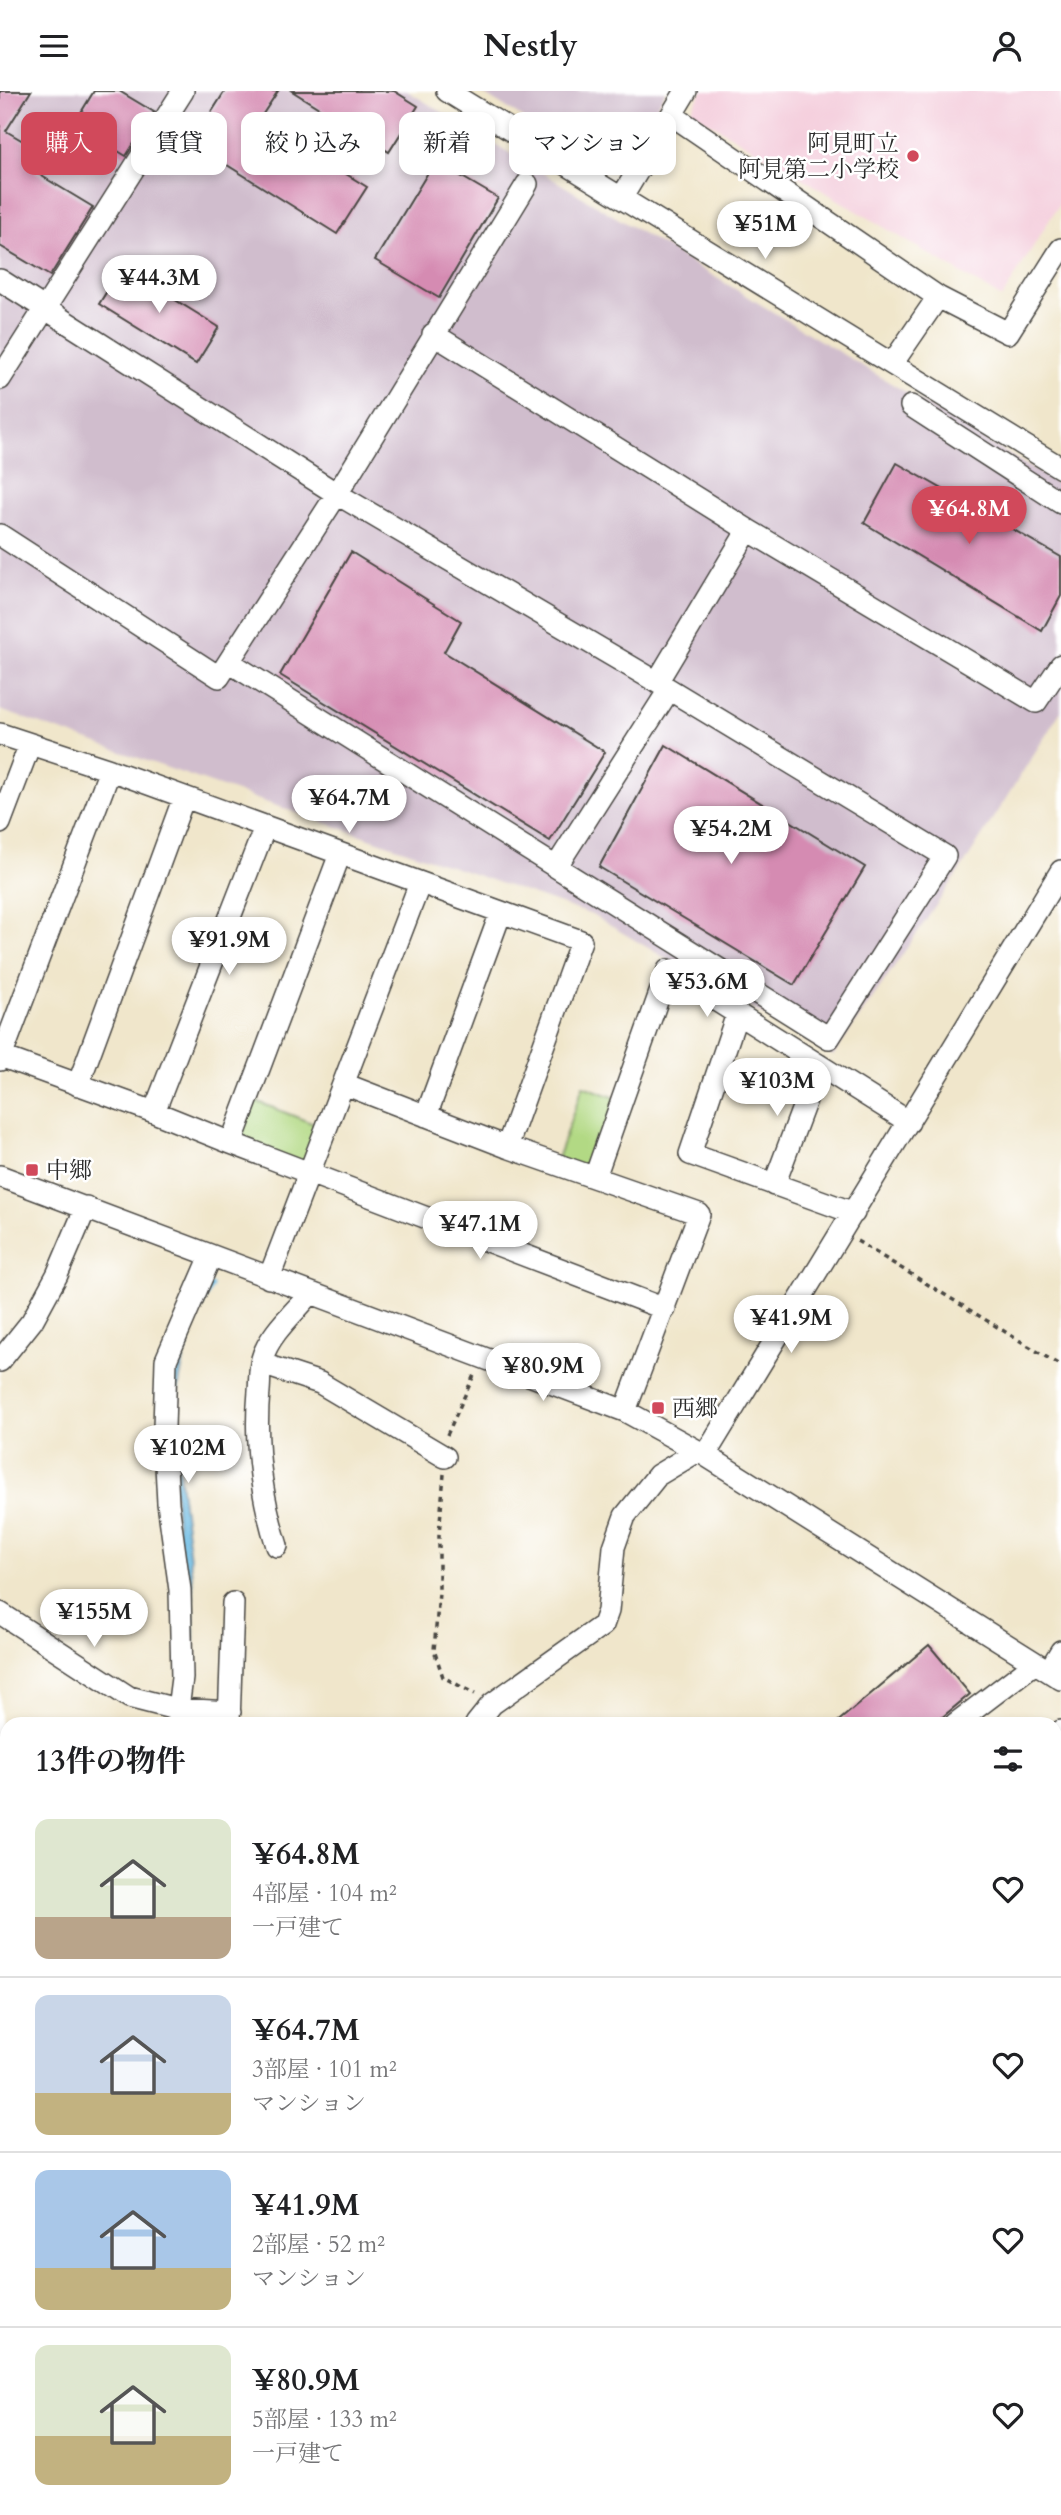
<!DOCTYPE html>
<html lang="ja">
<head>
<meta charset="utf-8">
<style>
	:root { --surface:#fff; --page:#f6f6f6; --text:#202124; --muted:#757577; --line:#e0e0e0; --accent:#d1495b }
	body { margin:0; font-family:Cardo,"Noto Serif JP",serif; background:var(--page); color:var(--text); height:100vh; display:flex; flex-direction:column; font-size:26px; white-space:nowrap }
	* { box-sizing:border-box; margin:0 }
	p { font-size:23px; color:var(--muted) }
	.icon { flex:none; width:38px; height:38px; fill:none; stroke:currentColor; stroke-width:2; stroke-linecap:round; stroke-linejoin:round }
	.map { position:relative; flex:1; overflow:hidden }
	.drawer { position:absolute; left:0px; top:1626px; width:1062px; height:800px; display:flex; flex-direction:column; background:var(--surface); border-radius:21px 21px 0 0; box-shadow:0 4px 10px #0003 }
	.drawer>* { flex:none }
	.top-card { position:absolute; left:21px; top:21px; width:700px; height:63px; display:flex; gap:14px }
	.price { position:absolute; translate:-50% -60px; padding:0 16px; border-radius:24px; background:#fff; color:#222; font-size:23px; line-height:46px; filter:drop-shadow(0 2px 4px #0008) }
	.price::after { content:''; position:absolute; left:50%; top:42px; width:21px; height:16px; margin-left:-10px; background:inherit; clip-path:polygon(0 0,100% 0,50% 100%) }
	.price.selected { background:var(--accent); color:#fff }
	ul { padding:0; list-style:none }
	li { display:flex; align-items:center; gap:21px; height:175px; padding:0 35px }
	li+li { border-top:2px solid var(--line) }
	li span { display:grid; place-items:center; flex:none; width:196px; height:140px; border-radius:14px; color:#555 }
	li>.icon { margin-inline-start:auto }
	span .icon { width:84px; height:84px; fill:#fffc; stroke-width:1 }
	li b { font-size:30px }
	h2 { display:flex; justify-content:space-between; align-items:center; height:84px; padding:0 35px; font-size:30px }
	.tag { padding:0 24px; border-radius:14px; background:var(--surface); box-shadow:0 4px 10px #0003; font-size:24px; line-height:63px }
	.tag.selected { background:var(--accent); color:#fff }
	header { display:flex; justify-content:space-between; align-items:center; height:91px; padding:0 35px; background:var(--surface); font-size:32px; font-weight:600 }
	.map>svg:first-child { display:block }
</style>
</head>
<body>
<header><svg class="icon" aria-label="menu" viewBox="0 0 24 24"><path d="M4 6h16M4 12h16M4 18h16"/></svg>Nestly<svg class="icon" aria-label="person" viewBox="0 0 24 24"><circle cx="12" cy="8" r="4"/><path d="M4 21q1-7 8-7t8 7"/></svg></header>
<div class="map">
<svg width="1061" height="2424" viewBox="0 0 1061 2424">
	<rect width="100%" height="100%" fill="#fff"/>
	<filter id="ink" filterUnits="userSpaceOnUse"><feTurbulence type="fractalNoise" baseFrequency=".0143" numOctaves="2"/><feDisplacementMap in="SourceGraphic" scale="14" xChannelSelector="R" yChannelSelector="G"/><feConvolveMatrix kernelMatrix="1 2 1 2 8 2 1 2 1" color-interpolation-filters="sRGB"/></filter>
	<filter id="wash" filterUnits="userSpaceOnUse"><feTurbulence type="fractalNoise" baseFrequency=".00686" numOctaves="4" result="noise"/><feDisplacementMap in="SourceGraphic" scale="28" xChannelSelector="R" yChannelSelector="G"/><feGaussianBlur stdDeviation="1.57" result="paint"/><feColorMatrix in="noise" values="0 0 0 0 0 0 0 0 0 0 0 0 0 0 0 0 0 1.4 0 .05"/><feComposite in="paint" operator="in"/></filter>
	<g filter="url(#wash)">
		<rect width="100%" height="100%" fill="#f0e6cb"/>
		<path fill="#f4cfdd" d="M702,0h359v110l-59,97 -312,-187z"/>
		<path fill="#d0bdcd" d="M0,0h407l654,395v225l-94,149 -134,196 -241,-141 -592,-205z
			M478,0h188l-49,83z"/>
		<path fill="#b2d984" stroke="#6e8258" stroke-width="2" d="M583,995l39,14 -27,77 -40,-13z
			M248,1007l79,31 -17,44 -79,-30z"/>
		<path fill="#67bae3" stroke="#497287" stroke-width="2" d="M181,1244l10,2c-31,82 -4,168 2,253 2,28 0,57 0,85l-8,-5 -16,-280z"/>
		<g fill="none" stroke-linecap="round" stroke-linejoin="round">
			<path stroke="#67bae3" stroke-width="5" d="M199,1218l12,-23"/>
		</g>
		<g id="blocks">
			<path fill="#d58bb2" d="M0,0h31l-25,40 39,23 -10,18 58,35 -43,69 -50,-30z
				M94,0h25l35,21 -28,44 -52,-32z
				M225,0h53l-19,29 108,67 -30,47 -145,-91z
				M292,0h102l24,15 -29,46z
				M435,70l63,37 -59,100 -64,-38z
				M122,176l97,60 -23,37 -97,-60z
				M897,372l164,94v39l-19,35 -178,-108z
				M351,461l110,69 -17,31 161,100 -55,89 -270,-166z
				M666,654l199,122 -71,118 -195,-118z
				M929,1554l41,49 -36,30h-99z"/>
		</g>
	</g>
	<g filter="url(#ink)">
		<use href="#blocks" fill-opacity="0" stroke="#494743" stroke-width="2"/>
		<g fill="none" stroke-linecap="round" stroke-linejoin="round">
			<defs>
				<path id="minor" d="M447,0l614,377
					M672,24l266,182 70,36 53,-84
					M622,106l64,-106
					M0,189l337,214 320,188 91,-152 -315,-196
					M892,273l46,-67
					M0,288l183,-288
					M911,315l150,97
					M748,439l288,172 25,-37
					M0,444l219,142 118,-183 190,-310
					M229,571l600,376 116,-182 -288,-174
					M0,643l110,36 471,171 -74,206
					M0,732l30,-79
					M556,776l113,-177
					M737,923l-47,140 164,59
					M0,965l154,56 77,31 434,166
					M0,969l110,-290
					M344,993l163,63 192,67 -74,197
					M78,994l106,-288
					M154,1021l111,-285
					M426,1025l75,-204
					M231,1052l109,-289
					M0,1085l625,235 80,44 356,224
					M595,1086l73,-207 241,152
					M774,1094l45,-120
					M269,1187l151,-395
					M0,1270l32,-40 25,-46 29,-68
					M262,1273l58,19 125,74
					M705,1364l356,-584
					M277,1455c-16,-51 -23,-101 -18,-155 1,-10 0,-22 3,-32 7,-25 32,-46 48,-65
					M0,1522l129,84 47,12 54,3
					M1049,1580l12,-20
					M176,1633l6,-46 -2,-88 -12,-87 -4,-75 2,-68 45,-104
					M229,1633l4,-121
					M476,1633l16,-20 111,-79 5,-14 6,-64 11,-31 33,-41 40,-24
					M955,1633l80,-61
					M1055,1646l6,-6
					M1055,1763l6,-6
					M0,1849l7,1
					M1055,1989h6
					M0,2044l7,-18
					M0,2197h7
					M0,2311l7,-2
					M0,2411l7,-1
					M163,2418l19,6
					M208,2424l1,-6
					M420,2424v-6
					M1006,2424l1,-6"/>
			</defs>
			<use href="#minor" stroke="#494743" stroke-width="24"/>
			<path stroke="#494743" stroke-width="3.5" stroke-dasharray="5 5" stroke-linecap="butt" d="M857,1150l204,125
				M447,1344l27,-60
				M444,1383l-5,60v59l-5,57 9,27 32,17"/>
			<use href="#minor" stroke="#fff" stroke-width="21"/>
		</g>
	</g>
	<g fill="#d1495b" stroke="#fff" stroke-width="2.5">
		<circle cx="913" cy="65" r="7"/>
		<rect x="25" y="1072" width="14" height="14" rx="3.5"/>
		<rect x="651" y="1310" width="14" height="14" rx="3.5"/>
	</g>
	<g text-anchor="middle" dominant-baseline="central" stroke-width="5" stroke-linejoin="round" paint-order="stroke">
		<g font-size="23" fill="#2b2b2b" stroke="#fff" text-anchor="start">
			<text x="899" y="52" text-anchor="end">阿見町立<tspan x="899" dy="26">阿見第二小学校</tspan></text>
			<text x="46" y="1079">中郷</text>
			<text x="672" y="1317">西郷</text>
		</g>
	</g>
</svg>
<b class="price" style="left:765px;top:170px">¥51M</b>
<b class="price" style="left:159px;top:224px">¥44.3M</b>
<b class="price selected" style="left:969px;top:455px">¥64.8M</b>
<b class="price" style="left:349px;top:744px">¥64.7M</b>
<b class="price" style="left:731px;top:775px">¥54.2M</b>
<b class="price" style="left:229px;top:886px">¥91.9M</b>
<b class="price" style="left:707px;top:928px">¥53.6M</b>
<b class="price" style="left:777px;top:1027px">¥103M</b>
<b class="price" style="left:480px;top:1170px">¥47.1M</b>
<b class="price" style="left:791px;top:1264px">¥41.9M</b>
<b class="price" style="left:543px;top:1312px">¥80.9M</b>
<b class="price" style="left:188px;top:1394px">¥102M</b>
<b class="price" style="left:94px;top:1558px">¥155M</b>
<div class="top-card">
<a class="tag selected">購入</a>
<a class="tag">賃貸</a>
<a class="tag">絞り込み</a>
<a class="tag">新着</a>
<a class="tag">マンション</a>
</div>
<section class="drawer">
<h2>13件の物件<svg class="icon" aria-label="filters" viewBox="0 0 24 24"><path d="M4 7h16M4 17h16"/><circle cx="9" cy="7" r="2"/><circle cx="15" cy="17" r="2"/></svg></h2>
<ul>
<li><span style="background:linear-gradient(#dfe7d0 70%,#b9a48a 0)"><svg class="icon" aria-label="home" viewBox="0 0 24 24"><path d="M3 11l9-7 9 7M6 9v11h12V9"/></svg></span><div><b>¥64.8M</b><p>4部屋 · 104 m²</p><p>一戸建て</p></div><svg class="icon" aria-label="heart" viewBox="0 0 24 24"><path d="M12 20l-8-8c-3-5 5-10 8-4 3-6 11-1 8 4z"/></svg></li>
<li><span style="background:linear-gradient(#c9d6e8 70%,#c2b280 0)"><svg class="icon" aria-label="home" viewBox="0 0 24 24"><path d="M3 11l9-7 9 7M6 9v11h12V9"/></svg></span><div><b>¥64.7M</b><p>3部屋 · 101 m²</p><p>マンション</p></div><svg class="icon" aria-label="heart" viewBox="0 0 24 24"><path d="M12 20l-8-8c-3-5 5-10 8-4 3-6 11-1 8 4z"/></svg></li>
<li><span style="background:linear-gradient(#a9c7e8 70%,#c2b280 0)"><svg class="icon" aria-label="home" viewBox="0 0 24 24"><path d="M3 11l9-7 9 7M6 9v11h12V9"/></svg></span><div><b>¥41.9M</b><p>2部屋 · 52 m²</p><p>マンション</p></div><svg class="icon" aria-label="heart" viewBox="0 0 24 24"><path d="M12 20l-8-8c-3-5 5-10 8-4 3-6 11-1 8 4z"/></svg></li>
<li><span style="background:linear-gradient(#dfe7d0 65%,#c2b280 0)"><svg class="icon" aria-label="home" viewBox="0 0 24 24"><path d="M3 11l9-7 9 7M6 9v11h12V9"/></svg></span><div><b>¥80.9M</b><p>5部屋 · 133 m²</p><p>一戸建て</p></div><svg class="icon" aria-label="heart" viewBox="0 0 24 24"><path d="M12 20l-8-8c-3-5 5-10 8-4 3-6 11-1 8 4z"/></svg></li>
</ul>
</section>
</div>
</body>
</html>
